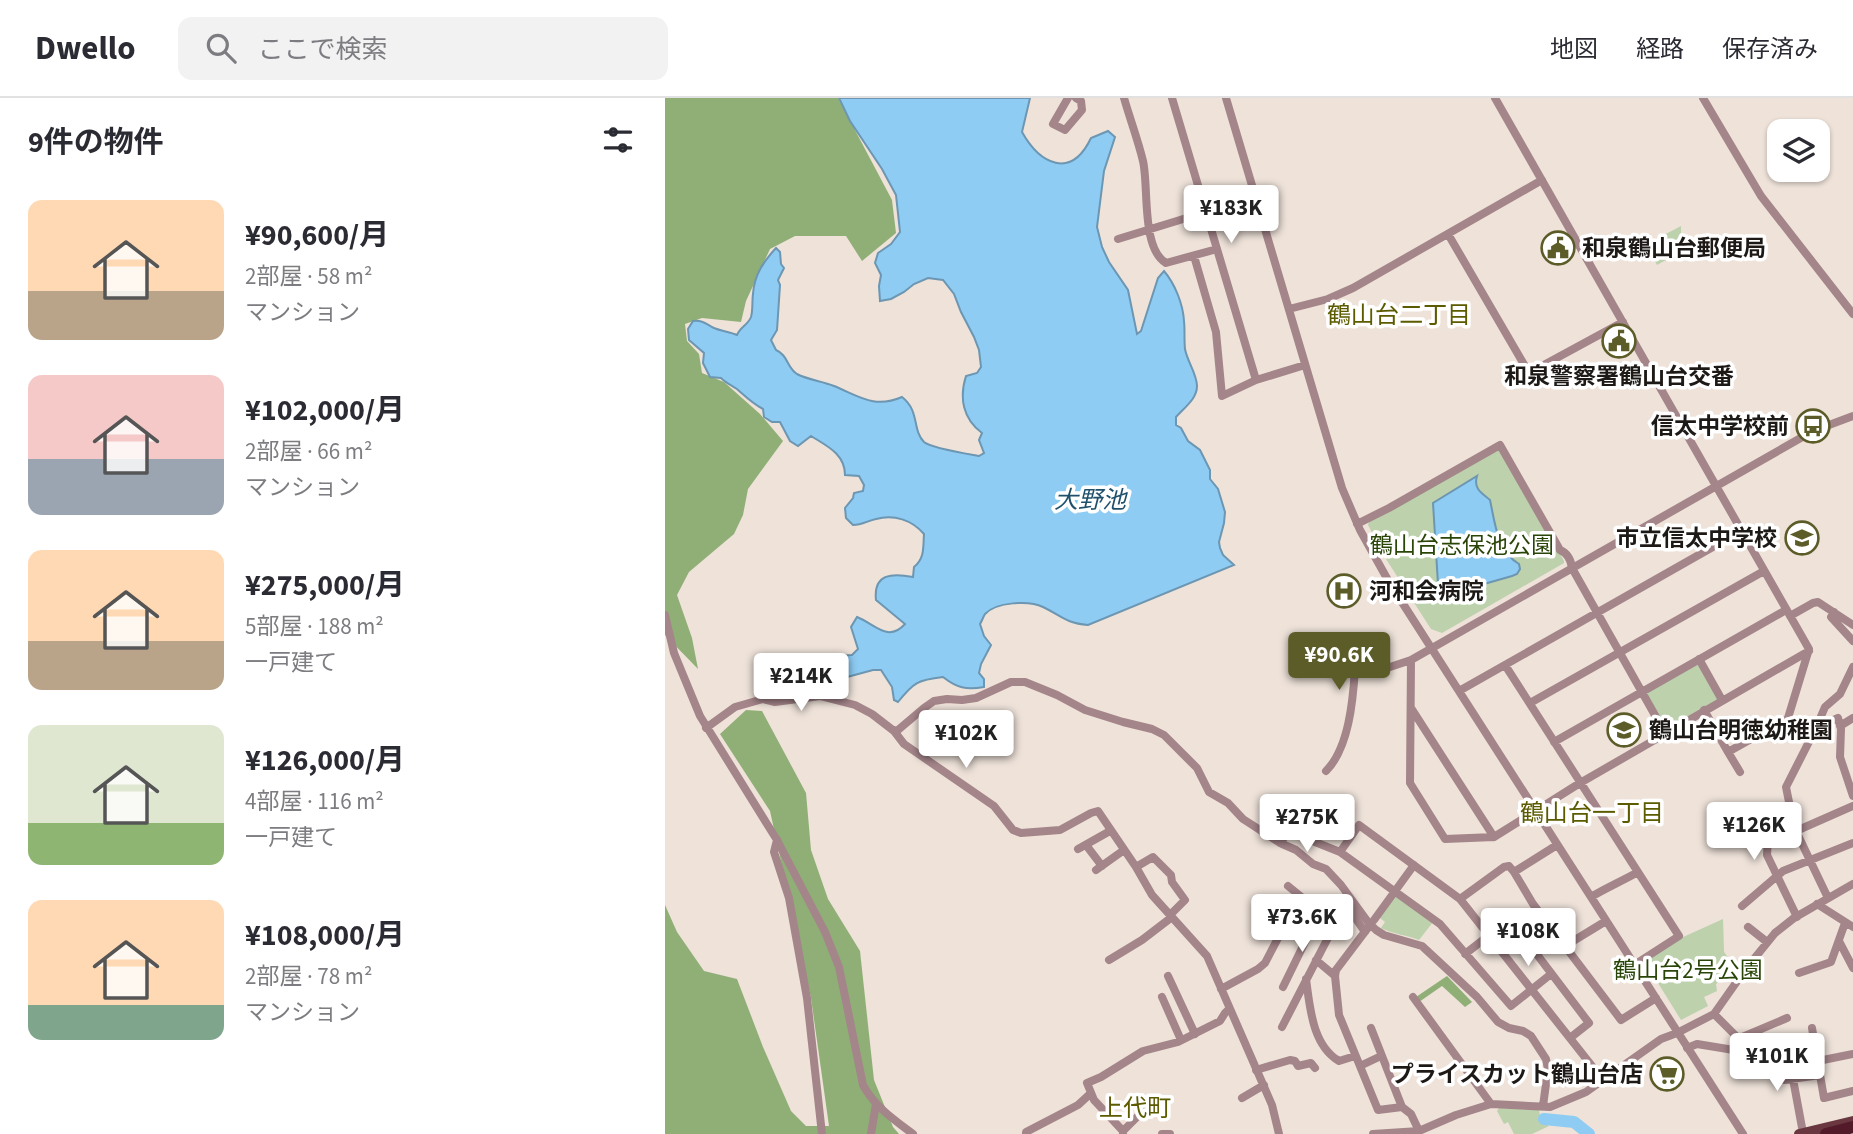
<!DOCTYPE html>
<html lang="ja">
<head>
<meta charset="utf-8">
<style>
	:root { --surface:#fff; --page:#f2f2f3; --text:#2b2b33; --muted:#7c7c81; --line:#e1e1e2; --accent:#5c5c29 }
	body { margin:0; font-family:"Source Sans 3","Noto Sans JP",sans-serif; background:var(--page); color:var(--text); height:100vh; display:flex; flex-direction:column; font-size:26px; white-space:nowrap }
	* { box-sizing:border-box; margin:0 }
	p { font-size:23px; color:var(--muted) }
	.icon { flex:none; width:38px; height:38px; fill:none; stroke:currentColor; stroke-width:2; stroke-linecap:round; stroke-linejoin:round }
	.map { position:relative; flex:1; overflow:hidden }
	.side { display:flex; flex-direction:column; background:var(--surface); width:665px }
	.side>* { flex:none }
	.buttons { position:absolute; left:1102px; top:21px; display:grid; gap:14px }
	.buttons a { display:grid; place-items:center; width:63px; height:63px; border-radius:14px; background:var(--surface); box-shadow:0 2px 5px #0004; font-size:35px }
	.price { position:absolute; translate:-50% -60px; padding:0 16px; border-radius:7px; background:#fff; color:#222; font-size:23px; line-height:46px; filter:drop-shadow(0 2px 4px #0008) }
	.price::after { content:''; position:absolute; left:50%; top:42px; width:21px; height:16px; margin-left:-10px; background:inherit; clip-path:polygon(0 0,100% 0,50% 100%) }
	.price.on { background:var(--accent); color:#fff }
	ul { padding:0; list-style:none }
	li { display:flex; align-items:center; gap:21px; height:175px; padding:0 28px }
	li span { display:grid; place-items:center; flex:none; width:196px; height:140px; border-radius:14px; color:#555 }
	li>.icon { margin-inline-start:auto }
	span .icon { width:84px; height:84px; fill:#fffc; stroke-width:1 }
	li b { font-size:30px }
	h2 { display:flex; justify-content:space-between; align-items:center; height:84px; padding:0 28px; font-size:30px }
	header { display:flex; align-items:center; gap:42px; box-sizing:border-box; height:98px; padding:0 35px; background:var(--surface); border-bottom:2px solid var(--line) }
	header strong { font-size:33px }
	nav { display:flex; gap:38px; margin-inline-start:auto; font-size:24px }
	.search { width:490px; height:63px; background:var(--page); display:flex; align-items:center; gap:18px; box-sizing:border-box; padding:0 24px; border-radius:14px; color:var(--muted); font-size:26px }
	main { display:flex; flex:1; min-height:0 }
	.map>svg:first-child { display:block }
</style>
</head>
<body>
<header>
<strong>Dwello</strong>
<div class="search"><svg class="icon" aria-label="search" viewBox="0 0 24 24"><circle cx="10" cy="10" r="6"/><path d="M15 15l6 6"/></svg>ここで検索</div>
<nav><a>地図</a><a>経路</a><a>保存済み</a></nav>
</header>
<main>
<section class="side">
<h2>9件の物件<svg class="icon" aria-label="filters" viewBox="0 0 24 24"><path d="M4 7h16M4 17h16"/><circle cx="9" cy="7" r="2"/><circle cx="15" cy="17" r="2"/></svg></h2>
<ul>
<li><span style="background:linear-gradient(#ffd9b3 65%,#b9a48a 0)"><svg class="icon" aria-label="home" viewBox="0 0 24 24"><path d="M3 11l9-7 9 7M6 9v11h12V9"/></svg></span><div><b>¥90,600/月</b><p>2部屋 · 58 m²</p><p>マンション</p></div></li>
<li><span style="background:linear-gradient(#f6c9c9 60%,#9aa5b1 0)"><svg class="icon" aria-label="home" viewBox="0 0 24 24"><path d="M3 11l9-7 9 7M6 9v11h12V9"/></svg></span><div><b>¥102,000/月</b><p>2部屋 · 66 m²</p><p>マンション</p></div></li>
<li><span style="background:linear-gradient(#ffd9b3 65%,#b9a48a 0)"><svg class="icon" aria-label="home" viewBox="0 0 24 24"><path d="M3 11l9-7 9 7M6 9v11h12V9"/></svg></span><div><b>¥275,000/月</b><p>5部屋 · 188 m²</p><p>一戸建て</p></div></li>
<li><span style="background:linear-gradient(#dfe7d0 70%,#8fb573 0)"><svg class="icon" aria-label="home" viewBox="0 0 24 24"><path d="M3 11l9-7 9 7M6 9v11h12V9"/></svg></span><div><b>¥126,000/月</b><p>4部屋 · 116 m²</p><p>一戸建て</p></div></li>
<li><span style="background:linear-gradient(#ffd9b3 75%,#7fa58c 0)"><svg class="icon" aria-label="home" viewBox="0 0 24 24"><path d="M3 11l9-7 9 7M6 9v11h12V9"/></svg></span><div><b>¥108,000/月</b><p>2部屋 · 78 m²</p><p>マンション</p></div></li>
</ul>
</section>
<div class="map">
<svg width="1188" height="1036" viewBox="0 0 1188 1036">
	<rect width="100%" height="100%" fill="#eee2d9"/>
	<path fill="#bcd1ac" d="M1016,128v19l3,5 -27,15c-14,-26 4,-27 24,-39z
		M831,351l5,1 63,111v2l-122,70 -11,-4 -45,-70 -18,-34 1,-3z
		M1032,567l4,1 16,30v5l-48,27 -5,-1 -16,-30v-5z
		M729,799h4l35,25 -14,18c-13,-5 -26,-6 -38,-12l4,-6 -5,-4z
		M1058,821l1,33 11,15 -19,17 1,7 -13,6 4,9 -27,14 -36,-58 36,-24z
		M834,1010l40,2 2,12 8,4 -17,8h-18l-6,-12 -4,2 -7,-13z"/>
	<path fill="#90af77" d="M0,0h173l54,102 4,33 -34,28 -16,-25h-51l-25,13 -24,52 -5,21 -39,-4 -17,6 2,17 12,13 3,19 22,9 36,32 23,27 -35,48 -5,26 -9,19 -45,38 -12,23 15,43 6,31 -33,-34z
		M81,612l16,1 44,82 5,57 17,49 32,52 14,129 19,47 6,7h-234v-229l12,27 27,39 33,8 26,68 28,64 15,15h23l-18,-128 -41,-187 -50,-77z
		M782,878l25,26 -7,5 -23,-21 -23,16 -3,-5z"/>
	<path fill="#8eccf4" stroke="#6c96b1" stroke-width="2" d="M174,0h191l-8,34c18,32 49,48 69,6l17,-7 7,6 -11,34 -7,56 5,20 7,15 19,28 9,44 4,-3 17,-53 6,-7c11,13 19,33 20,50 1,9 0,19 1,28 2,12 12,25 12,37 0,13 -13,22 -21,31v8l5,3 7,13 12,9 10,20v9l8,10 7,23 -1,11 -5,19 1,6 3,7 11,10 -146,60c-23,-2 -26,-9 -45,-18 -14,-7 -47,-5 -58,7 -2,3 -3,7 -5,10l4,12 7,9 -10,19 -2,9 5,6v8c-18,3 -27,1 -41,-10 -25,3 -29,5 -45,25l-4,-2 -2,-13 -11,-17h-8l-33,9 -2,-23 14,-1 6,-6 -7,-22 6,-10c18,7 31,26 48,7l-29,-24c-3,-27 17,-27 37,-23l1,-10c11,-9 9,-20 10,-33 -12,-14 -30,-20 -48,-15 -9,2 -14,6 -23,6l-7,-7 -1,-10 8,-10 1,-5 9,-2 1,-6 -5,-9 -14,-1c0,-21 -18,-29 -34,-39l-13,10 -8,-5 -10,-19h-8l-8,-5 -1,-8c-11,-6 -18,-13 -26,-20 -6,-4 -11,-6 -16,-11l-11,-1 -7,-14 1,-10 -15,-13 -1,-11 5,-8c10,-1 13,3 21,7 7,3 16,4 23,7 3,-8 11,-10 14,-18 2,-6 1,-17 2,-23 1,-19 11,-33 23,-46l4,4 1,12 3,4 -6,12 2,5 -3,45 -6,10 5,10c12,5 11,18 21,24 11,6 25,7 37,12 25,10 40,23 68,11 18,14 10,33 22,45 7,6 44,12 55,14l5,-3 -5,-13 3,-7c-19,-14 -23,-35 -16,-57l11,-3 4,-6 -2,-17 -5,-13 -13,-25 -7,-18 -11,-14 -15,-2 -14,6 -10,8 -13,7 -11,2 -1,-15 2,-11 -6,-12 3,-10 13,-9 9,-12 -4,-37 -14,-26 -32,-48z
		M812,378c-4,13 5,17 13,24 5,23 7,51 29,64l1,5 -3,5 -5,2 -77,22 3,-14 -5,-81z"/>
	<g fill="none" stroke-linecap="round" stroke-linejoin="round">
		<path stroke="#8eccf4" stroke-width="12" d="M879,1021l30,3 15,12"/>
		<path stroke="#a4858a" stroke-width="8" d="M403,0l-15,26 12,6 17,-20 -1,-9 -5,-3
			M459,0c6,21 14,42 19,63 6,26 -2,87 23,102l51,-14
			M507,0l84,282 49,-15
			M561,0l116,390 18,42 29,52 354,552
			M830,0l314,551 -21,69 -60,34 -24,-42
			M1038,0l58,98 92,118
			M783,136l81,139 94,-51
			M453,141l137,-42
			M529,158l22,76 6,64 34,-16
			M624,211l39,-10 25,-11 189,-108
			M692,426l32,-16 111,-63 60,105c7,3 11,10 12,18l93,165
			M1169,514l-3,5 22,24
			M0,517l9,38 26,63 77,124 48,92 14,35 24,118c12,22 30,34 50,49
			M1125,518l23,-13 5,-1 35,23
			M1144,553l-229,132 -86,54 -49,2 -35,-56 1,-123 402,-229 40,-15
			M1034,561l23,41
			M840,567l174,271 -45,29
			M794,593l282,-160
			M865,605l234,-132
			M746,610l83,129
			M1175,628l13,-8
			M41,630l29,-21 28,-8 12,3 45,-6 35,9 17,9 22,17 10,13 90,62 19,24 8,3 39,-3 31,-17 7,-2 38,56 16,28 55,61 65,149 7,29
			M1151,630l9,-21 15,-13 13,-27
			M229,633l4,-1 26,-22 10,-7 13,-2 15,1 14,-2 35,-16h14l32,13 28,15 38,12 29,7 12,6 33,33 12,24 19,11 15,16 37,24 16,7 17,14 13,5 15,16 27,37 8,8 8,5 38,11 55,51 21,25 11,6 14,3 8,5 15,23 2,10 -5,37
			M889,644l232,-132
			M1063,654l12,20
			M661,673c23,-23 27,-71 29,-102h29l27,-9
			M629,726l21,18 25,10
			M1129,729l-26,12 -1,16 30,62
			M1131,733l57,-25
			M112,742l-3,12 15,46 18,100 15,136
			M615,745l30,-40
			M421,747l16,21
			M413,751l32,-18
			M471,769l17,-10 18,18 1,7 13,18 -15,15
			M431,772l28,-20
			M849,774l19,32 88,116 35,-22
			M623,788l16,13 32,21
			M926,799c15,-9 31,-16 47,-25
			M1163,800l-34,-71 -8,-40 30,-59 22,-10 3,11 -1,28 13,39
			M795,801l44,-32 5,-1 5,6 43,-27
			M680,805l20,29
			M1152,806l36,23
			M1077,808l41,-35 70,-28
			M709,822l40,-55
			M705,827l-34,45 -1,6 4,39 39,95 24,-3 9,7 8,17
			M1083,829l19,15
			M1174,843l14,27
			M900,848l41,-25
			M800,856l45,-35 79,104 -19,15
			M444,862l33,-20 30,-23
			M651,862l19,16
			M1134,875l32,-11 14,-39
			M886,876l-40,32 -71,-82 -100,-72 19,-27 101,74 143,181
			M503,878l27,58
			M641,881c4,28 6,66 33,82l16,-5
			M618,889l23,-47 -19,-19
			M556,891l37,-20 7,-6 22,-42 17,-22
			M497,899l19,43
			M748,899l78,107
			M1049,916l30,30
			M617,929l67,-130
			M706,930l31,79
			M1147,930l8,47
			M1075,940l47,-20
			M1022,950l10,-4 49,8 38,28 36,-5 4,23 29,-7
			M1153,963l35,-7
			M695,968l21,-10
			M591,972l34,-10 5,1 3,5 13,-3 4,5
			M1128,981l10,54
			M577,1000l22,-13
			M458,1033l-29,-31 -7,-17 14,-6 42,-26 35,-9 42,-21 5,-8 4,-4
			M206,1036l5,-30
			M361,1036v-2l52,-27 12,-11
			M458,1036v-3l32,-32
			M497,1036h8
			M708,1036l46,-3 37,-16 35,-11 59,3 36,-15 75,-53 16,-6 37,-19 31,-44 30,-37 19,-15 59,-34"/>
		<path stroke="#6a3741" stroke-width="10" d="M1134,1036l54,-13"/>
		<path stroke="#531b29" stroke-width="12" d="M1161,1036l27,-7"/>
	</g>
	<defs>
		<symbol id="civic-ring" viewBox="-11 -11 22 22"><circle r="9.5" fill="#fff" stroke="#5c5c29" stroke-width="1.5"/><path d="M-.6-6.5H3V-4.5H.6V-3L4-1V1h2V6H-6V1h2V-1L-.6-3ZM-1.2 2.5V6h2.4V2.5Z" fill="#5c5c29"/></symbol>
		<symbol id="bus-ring" viewBox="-11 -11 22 22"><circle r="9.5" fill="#fff" stroke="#5c5c29" stroke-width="1.5"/><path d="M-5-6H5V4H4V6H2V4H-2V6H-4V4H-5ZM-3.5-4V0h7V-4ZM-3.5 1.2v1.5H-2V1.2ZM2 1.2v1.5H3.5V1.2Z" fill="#5c5c29"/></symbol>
		<symbol id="school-ring" viewBox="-11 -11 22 22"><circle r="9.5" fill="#fff" stroke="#5c5c29" stroke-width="1.5"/><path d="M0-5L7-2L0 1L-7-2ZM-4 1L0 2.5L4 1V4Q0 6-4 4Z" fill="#5c5c29"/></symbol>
		<symbol id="hospital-ring" viewBox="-11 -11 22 22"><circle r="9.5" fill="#fff" stroke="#5c5c29" stroke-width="1.5"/><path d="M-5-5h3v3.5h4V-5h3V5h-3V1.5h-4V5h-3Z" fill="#5c5c29"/></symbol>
		<symbol id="supermarket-ring" viewBox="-11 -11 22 22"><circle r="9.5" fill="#fff" stroke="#5c5c29" stroke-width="1.5"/><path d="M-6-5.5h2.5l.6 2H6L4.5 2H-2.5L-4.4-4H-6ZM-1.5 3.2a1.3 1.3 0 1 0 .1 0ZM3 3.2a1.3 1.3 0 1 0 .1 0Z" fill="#5c5c29"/></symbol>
	</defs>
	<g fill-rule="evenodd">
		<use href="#civic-ring" x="874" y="131" width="38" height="38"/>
		<use href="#civic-ring" x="935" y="224" width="38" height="38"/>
		<use href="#bus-ring" x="1129" y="309" width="38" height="38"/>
		<use href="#school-ring" x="1118" y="421" width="38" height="38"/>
		<use href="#hospital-ring" x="660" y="474" width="38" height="38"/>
		<use href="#school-ring" x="940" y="613" width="38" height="38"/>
		<use href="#supermarket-ring" x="983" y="957" width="38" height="38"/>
	</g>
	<g text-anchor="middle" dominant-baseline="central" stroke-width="7" stroke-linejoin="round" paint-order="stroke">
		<g font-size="23" font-weight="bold" fill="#1d1916" stroke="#fff" text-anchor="start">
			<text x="917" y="150">和泉鶴山台郵便局</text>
			<text x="954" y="278" text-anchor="middle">和泉警察署鶴山台交番</text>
			<text x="1124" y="328" text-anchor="end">信太中学校前</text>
			<text x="1112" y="440" text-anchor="end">市立信太中学校</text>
			<text x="704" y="493">河和会病院</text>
			<text x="984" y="632">鶴山台明徳幼稚園</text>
			<text x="978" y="976" text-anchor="end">プライスカット鶴山台店</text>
		</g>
		<g font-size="23" fill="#294507" stroke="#fff">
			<text x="797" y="447">鶴山台志保池公園</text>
			<text x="1023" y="872">鶴山台2号公園</text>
		</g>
		<g font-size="24" fill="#5c5b00" stroke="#fff">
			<text x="734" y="217">鶴山台二丁目</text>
			<text x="927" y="715">鶴山台一丁目</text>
			<text x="470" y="1010">上代町</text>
		</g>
		<g font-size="24" font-style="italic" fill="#1f4f6a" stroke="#fff">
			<text x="425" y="402">大野池</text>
		</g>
	</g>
</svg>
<div class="buttons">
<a><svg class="icon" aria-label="layers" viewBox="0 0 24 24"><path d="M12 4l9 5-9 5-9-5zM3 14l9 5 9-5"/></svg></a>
</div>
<b class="price" style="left:566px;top:147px">¥183K</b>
<b class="price on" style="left:674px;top:594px">¥90.6K</b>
<b class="price" style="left:136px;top:615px">¥214K</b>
<b class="price" style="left:301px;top:672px">¥102K</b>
<b class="price" style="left:642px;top:756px">¥275K</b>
<b class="price" style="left:1089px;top:764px">¥126K</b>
<b class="price" style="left:637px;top:856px">¥73.6K</b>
<b class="price" style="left:863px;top:870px">¥108K</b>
<b class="price" style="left:1112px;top:995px">¥101K</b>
</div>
</main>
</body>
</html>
